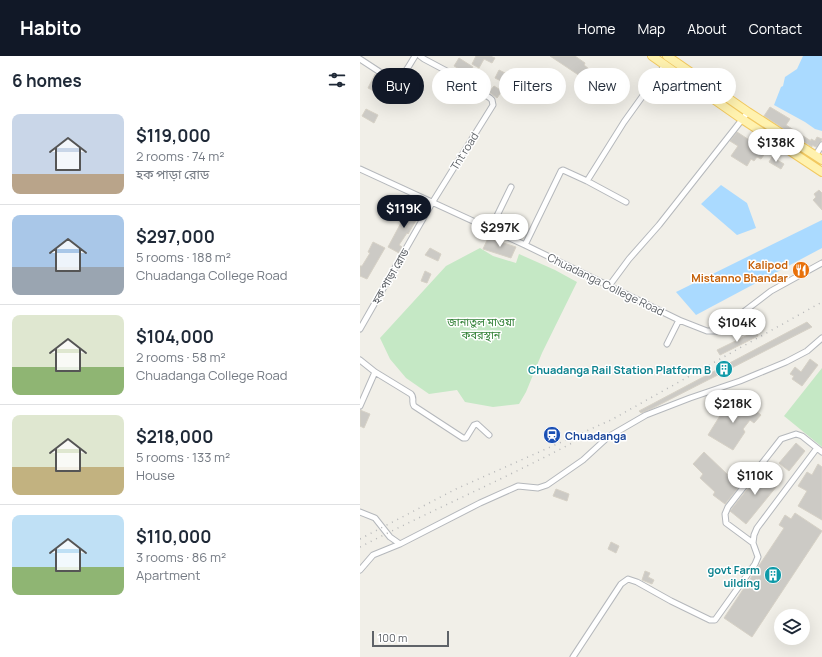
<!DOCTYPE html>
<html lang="en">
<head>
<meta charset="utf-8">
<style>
	:root { --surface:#fff; --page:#f6f6f7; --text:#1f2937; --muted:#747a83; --line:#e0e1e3; --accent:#111827 }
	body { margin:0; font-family:Manrope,"Noto Sans Bengali",sans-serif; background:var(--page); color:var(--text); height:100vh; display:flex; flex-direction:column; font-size:15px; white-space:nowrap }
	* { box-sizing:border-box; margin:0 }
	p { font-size:13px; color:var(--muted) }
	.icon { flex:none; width:22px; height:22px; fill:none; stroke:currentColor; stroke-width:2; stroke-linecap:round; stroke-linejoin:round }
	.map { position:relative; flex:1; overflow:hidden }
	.details { display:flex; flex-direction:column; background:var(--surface); width:360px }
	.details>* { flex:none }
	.hud { position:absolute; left:12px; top:12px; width:380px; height:36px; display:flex; gap:8px }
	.controls { position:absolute; left:414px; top:553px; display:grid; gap:8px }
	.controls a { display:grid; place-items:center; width:36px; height:36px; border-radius:50%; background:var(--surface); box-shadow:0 4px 16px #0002; font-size:20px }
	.scale { position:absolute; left:12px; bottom:10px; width:77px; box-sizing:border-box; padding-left:4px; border:2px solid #5f6368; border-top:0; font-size:11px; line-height:14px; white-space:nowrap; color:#5f6368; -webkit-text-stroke:3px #fff; paint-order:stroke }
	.price { position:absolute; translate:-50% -34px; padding:0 9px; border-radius:14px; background:#fff; color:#222; font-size:13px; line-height:26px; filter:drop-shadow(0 1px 2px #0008) }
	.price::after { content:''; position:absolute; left:50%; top:24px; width:12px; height:9px; margin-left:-6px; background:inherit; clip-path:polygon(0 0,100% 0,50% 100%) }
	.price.on { background:var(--accent); color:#fff }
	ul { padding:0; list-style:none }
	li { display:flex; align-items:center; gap:12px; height:100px; padding:0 12px }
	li+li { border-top:1px solid var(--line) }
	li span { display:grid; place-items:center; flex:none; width:112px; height:80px; border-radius:8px; color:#555 }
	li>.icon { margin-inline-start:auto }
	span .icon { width:48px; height:48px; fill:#fffc; stroke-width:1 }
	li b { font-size:17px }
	h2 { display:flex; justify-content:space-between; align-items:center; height:48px; padding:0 12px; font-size:17px }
	.chip { padding:0 14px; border-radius:18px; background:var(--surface); box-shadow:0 4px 16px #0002; font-size:14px; line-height:36px }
	.chip.on { background:var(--accent); color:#fff }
	header { display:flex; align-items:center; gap:24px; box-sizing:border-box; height:56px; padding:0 20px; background:var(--accent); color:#fff }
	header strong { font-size:19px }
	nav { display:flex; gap:22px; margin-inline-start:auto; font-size:14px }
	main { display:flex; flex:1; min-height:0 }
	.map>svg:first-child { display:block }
</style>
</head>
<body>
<header>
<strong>Habito</strong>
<nav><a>Home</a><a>Map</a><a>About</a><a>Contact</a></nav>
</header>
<main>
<section class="details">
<h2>6 homes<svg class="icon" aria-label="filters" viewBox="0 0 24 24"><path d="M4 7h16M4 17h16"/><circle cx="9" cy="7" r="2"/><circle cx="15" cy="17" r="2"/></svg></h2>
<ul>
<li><span style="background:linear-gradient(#c9d6e8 75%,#b9a48a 0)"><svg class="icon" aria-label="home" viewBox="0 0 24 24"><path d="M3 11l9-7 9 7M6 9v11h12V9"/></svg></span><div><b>$119,000</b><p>2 rooms · 74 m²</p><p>হক পাড়া রোড</p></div></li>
<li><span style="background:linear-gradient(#a9c7e8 65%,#9aa5b1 0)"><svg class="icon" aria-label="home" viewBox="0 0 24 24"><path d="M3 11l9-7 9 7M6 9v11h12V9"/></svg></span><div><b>$297,000</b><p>5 rooms · 188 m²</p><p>Chuadanga College Road</p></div></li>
<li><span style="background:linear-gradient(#dfe7d0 65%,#8fb573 0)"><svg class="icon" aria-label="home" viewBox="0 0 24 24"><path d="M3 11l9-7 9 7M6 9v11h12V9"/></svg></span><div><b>$104,000</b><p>2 rooms · 58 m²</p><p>Chuadanga College Road</p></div></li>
<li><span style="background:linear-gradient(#dfe7d0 65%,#c2b280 0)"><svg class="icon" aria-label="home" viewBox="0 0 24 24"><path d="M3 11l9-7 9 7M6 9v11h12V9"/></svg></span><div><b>$218,000</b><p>5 rooms · 133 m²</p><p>House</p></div></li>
<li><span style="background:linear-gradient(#bfe0f5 65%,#8fb573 0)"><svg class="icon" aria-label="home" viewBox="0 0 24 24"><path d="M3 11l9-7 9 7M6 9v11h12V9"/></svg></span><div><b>$110,000</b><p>3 rooms · 86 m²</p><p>Apartment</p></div></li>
</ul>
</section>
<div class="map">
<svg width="462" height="601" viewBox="0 0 462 601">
	<rect width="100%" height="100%" fill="#f1efe8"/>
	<path fill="#c5e8c5" d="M120,192l13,8 23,7 3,-9 36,16 22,12 -35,71 -16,39 -7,12 -26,3 -28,-5 -8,-12 -28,4 -23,-16 -16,-19 -10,-21 66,-72z
		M462,312v79l-38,-31z"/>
	<path fill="#aadaff" d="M443,0h19v75l-7,-2 -10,-7 -31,-17 7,-18 2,-1 2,-9 12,-8z
		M361,129l26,18 9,25 -19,7 -36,-31z
		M462,164v28l-126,67 -20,-23z"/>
	<path fill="#cccac5" stroke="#d6d1c6" d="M116,0h14l5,2 -3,5 -8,-4 -5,9 -7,-4z
		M190,0h25l10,7 -1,2 5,4 -6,9z
		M99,2l14,9 -5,7 -14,-8z
		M139,14l10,5 -4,8 -10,-5z
		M15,18l9,5 -8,13 -8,-4z
		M134,30l8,5 -5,7 -8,-6z
		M169,35l8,5 -5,7 -8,-5z
		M410,51l20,12 -4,6 25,16v-2l4,2 2,-4 5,2 -1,2 -5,6 -4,-2v2l-48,-31z
		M6,53l12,6 -4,8 -12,-7z
		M377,76l20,13 1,-2 6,4 1,-1 4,2 -8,11 -4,-2 -3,4 -3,-2 -4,7 -16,-10 7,-10 -8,-5z
		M412,101l12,7 -3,5 -12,-7z
		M459,134l3,3v17l-9,-10 3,-3 -2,-3z
		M50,150l11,6 -13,22 -1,-1 -8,12 3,2 -3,6 -11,-6z
		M128,182l28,9 -5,11 -28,-9z
		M13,186l12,6 -18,31 -7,-3v-10h2l8,-13 -2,-1z
		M70,192l11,6 -3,7 -13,-6z
		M65,215l6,3 -4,9 -6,-2z
		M447,266l5,5 -159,81 -12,5 -2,-2z
		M396,275l2,5 -38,19 -3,-5z
		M450,303l8,6 -16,21 -10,-7 2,-3 -4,-2 5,-7 6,5z
		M381,343l20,16 -7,8 -4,-3 -7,9 2,3 -12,18 -25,-15 20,-32 8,2z
		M0,354l10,4 -6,14 -4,-2z
		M436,387l9,8 -16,20 -10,-8z
		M344,396l24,23 13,9 -16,20 -12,-9 2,-3 -15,-14 3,-4 -10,-10z
		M458,408l4,3v53l-24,-14 9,-15 -9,-5 9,-14 5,3z
		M404,412l17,13 -35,43 -16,-13z
		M196,433l13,5 -2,7 -14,-5z
		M435,457l27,18 -70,106 -28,-19 60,-90 -5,-3 6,-10 6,4z
		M251,486l8,4 -3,7 -8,-4z
		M285,515l5,2 -2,4 6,3 -2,4 -10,-4z"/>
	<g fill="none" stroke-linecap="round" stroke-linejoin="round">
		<defs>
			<path id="minor" d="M0,3l29,19c13,5 20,-13 26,-22
				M455,100l7,-11
				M0,113l165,76 154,75 28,11h10l6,-2 6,-6 42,-32 51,-28
				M227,125l37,-59 41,-57
				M130,174l21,-43
				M165,189l36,-74 2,-1 24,11 39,21
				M249,230l20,-27 30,-34 89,-113
				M0,273l72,-126 61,-98 -1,-5 -2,-2 -34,-22 -32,-17 -4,-3
				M307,288l12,-24
				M0,304l15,12 -15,34
				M15,316l36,22c4,4 0,8 3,12l49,32h3l8,-13 3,-1 12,11
				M457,392l-60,80 -3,7 -1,8 -27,-20 -1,-9 3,-7 53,-68 15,-5 6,2 20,16
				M0,456l15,6 15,19 10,7 80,-41 38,-17 20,2 9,-3 36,-25 25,-23 38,-22 44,-17 50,-17 46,-19 21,-11 15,-13
				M0,514l13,-15 27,-11
				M213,601l48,-73 7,-5 9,3 34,19 39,19h5l40,-56 3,-7 -5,-14"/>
			<path id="primary" d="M292,0l90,63 80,53
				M307,0l81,56 74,48"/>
		</defs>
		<use href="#minor" stroke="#b5b8bc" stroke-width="7"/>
		<use href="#primary" stroke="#f2c960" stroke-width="10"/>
		<use href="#minor" stroke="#fff" stroke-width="5"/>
		<use href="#primary" stroke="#fff2af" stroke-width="8"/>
		<path stroke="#b6b7b8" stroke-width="1.5" stroke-dasharray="1 5" stroke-linecap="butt" d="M0,483l96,-50 155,-69 211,-118
			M0,491c70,-36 142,-67 212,-104"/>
	</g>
	<defs>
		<symbol id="restaurant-disc" viewBox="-11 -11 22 22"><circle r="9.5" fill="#e8710a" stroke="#fff"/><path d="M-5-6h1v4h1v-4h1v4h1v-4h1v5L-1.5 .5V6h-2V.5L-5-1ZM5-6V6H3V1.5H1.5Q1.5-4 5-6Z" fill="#fff"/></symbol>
		<symbol id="building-disc" viewBox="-11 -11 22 22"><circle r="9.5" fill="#0f9aa8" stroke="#fff"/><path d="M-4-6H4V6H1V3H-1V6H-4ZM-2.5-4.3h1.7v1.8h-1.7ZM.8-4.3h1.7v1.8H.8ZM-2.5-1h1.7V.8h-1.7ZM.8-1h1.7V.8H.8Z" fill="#fff"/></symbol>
		<symbol id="station-disc" viewBox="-11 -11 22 22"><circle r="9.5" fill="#1a4fb4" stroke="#fff"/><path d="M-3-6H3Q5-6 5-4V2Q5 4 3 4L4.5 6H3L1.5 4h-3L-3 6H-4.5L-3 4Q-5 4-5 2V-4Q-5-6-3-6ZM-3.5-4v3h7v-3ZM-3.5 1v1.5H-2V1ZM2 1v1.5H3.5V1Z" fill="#fff"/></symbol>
	</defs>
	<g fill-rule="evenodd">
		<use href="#restaurant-disc" x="431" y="204" width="20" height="20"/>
		<use href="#building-disc" x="354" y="303" width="20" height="20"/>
		<use href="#station-disc" x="182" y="369" width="20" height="20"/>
		<use href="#building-disc" x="403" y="509" width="20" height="20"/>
	</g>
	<g text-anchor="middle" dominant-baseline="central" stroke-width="3" stroke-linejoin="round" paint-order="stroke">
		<g font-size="11" fill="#5f6368" stroke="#fff">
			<text transform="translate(104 95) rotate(-58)">Tnt road</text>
			<text transform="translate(30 220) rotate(-60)">হক পাড়া রোড</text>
			<text transform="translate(246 228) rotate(26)">Chuadanga College Road</text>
		</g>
		<g font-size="11" font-weight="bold" fill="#c56008" stroke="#fff" text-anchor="end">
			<text x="428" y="208">Kalipod<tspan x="428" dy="13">Mistanno Bhandar</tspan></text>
		</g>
		<g font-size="11" fill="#348238" stroke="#fff">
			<text x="121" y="265">জানাতুল মাওয়া<tspan x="121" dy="13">কবরস্থান</tspan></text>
		</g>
		<g font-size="11" font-weight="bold" fill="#0d838f" stroke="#fff" text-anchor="end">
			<text x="351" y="313">Chuadanga Rail Station Platform B</text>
			<text x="400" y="513">govt Farm<tspan x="400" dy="13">uilding</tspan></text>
		</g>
		<g font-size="11" font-weight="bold" fill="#164399" stroke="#fff" text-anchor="start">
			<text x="205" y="379">Chuadanga</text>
		</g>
	</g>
</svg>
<div class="controls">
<a><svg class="icon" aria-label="layers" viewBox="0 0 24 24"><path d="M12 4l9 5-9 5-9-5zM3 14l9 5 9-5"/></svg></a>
</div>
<div class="scale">100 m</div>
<b class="price" style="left:416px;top:107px">$138K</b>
<b class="price on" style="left:44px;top:173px">$119K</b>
<b class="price" style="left:140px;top:192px">$297K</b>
<b class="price" style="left:377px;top:287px">$104K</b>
<b class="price" style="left:373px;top:368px">$218K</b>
<b class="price" style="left:395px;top:440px">$110K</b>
<div class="hud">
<a class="chip on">Buy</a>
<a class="chip">Rent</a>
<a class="chip">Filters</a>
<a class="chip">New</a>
<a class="chip">Apartment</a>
</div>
</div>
</main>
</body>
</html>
